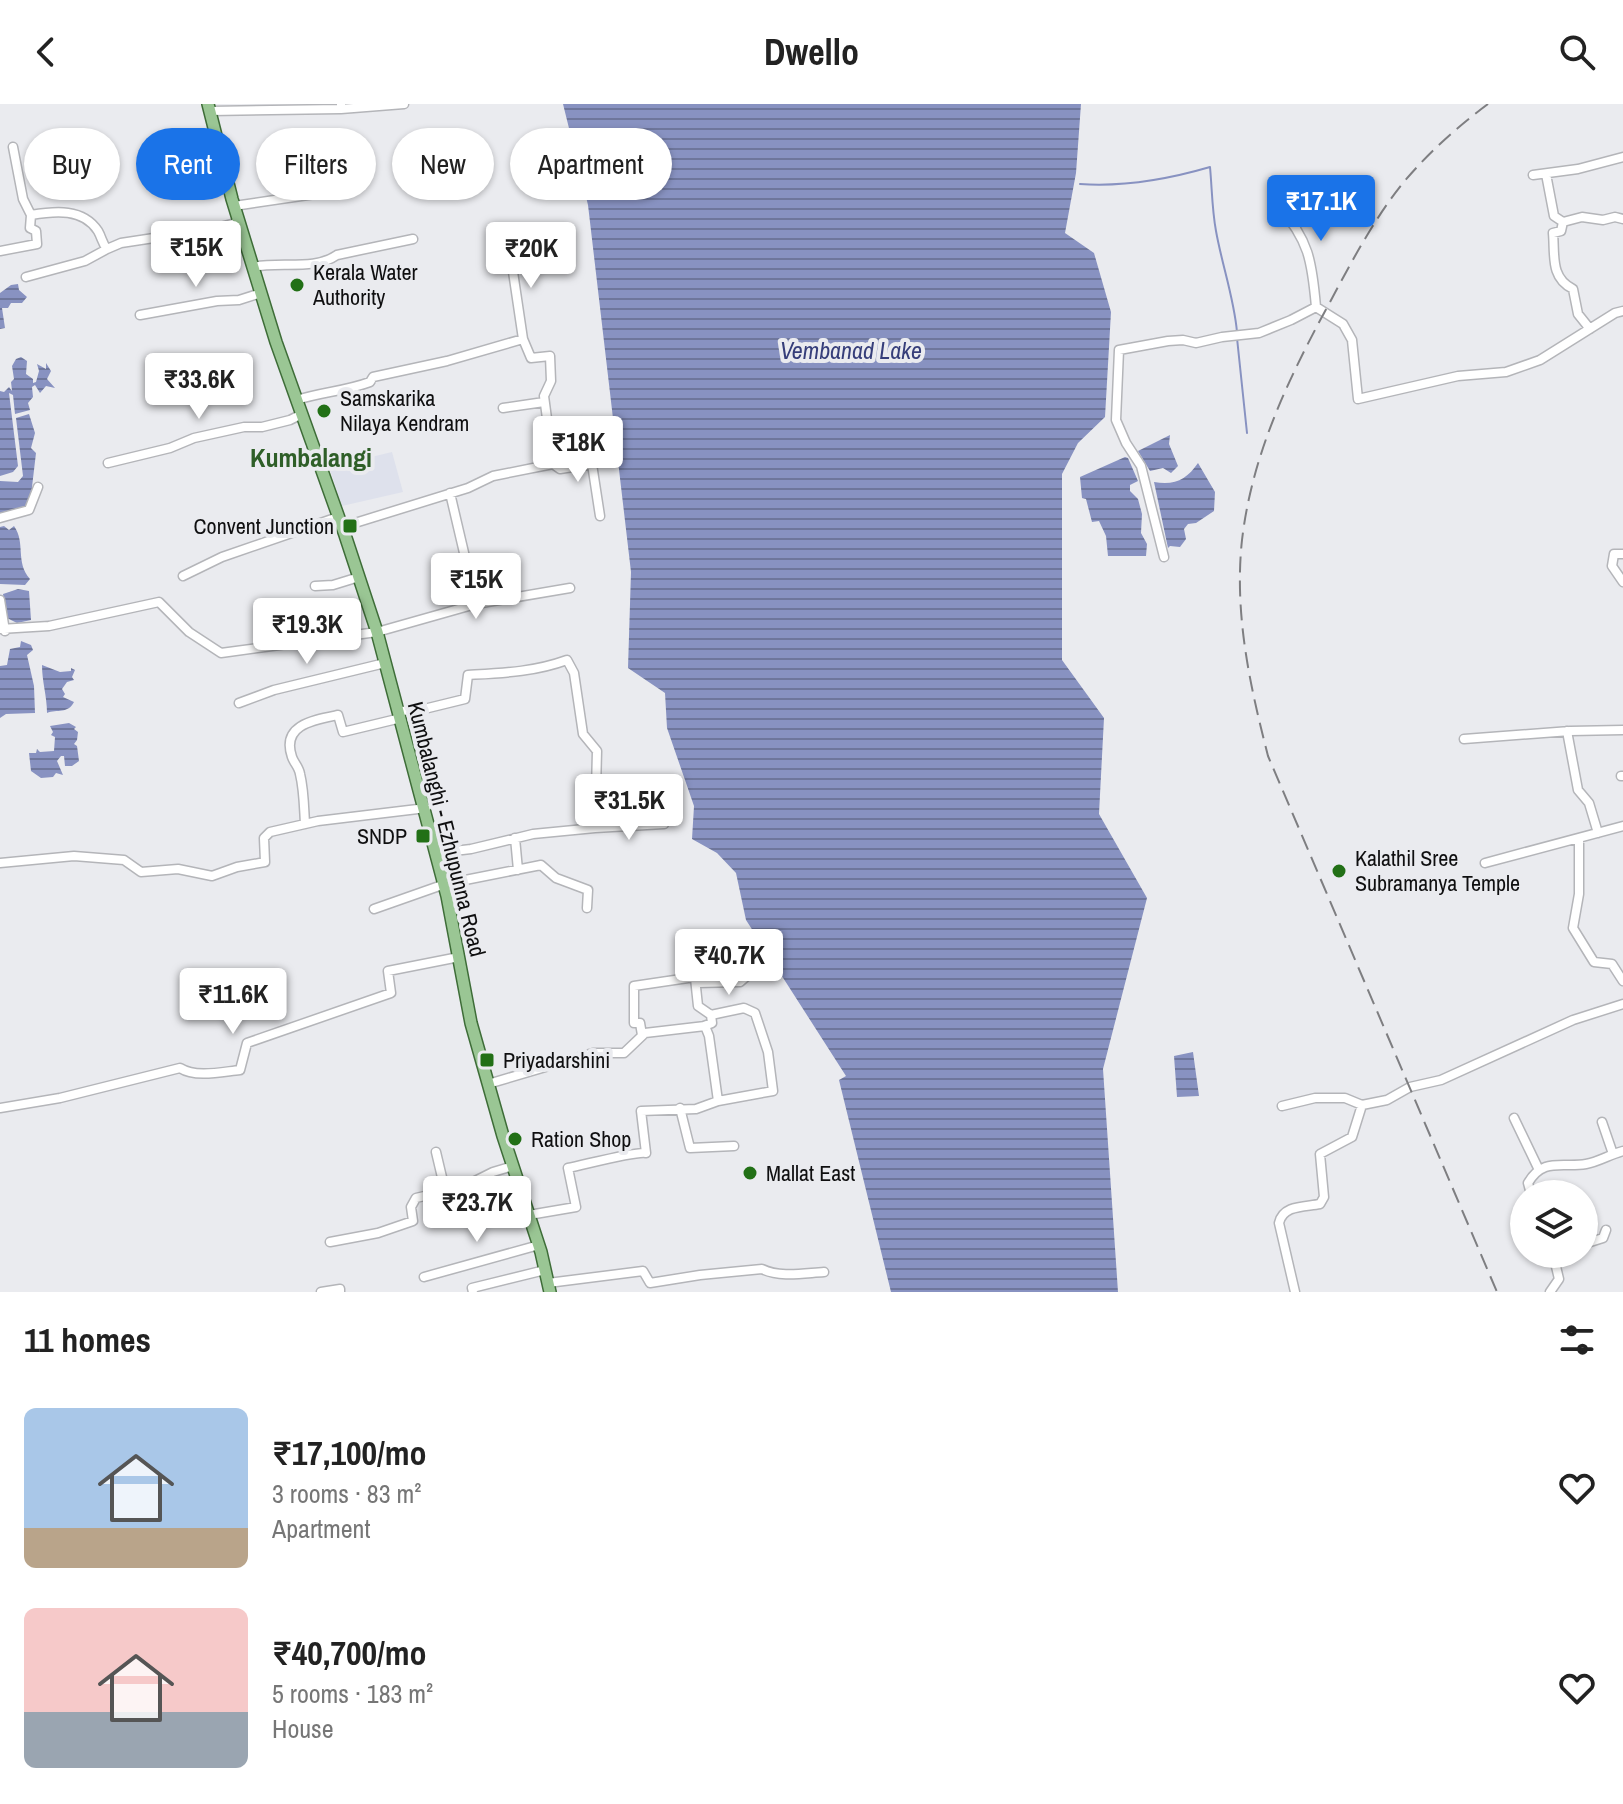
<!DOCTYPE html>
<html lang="en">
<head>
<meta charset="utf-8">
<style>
	:root { --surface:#fff; --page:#f6f6f6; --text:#222; --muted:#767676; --accent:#1a73e8 }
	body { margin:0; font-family:"Archivo Narrow",sans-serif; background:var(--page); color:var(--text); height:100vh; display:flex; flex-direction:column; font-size:30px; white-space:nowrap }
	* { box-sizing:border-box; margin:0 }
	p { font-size:26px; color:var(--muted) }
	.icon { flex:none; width:44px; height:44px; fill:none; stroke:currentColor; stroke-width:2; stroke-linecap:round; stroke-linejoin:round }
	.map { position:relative; height:1188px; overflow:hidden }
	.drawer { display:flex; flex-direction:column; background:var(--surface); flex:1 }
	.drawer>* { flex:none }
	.banner { position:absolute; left:24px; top:24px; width:800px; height:72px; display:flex; gap:16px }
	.buttons { position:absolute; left:1510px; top:1076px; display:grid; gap:16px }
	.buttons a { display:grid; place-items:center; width:88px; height:88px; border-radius:50%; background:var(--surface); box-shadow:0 2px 6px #0004; font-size:40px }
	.price { position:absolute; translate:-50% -68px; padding:0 18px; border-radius:8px; background:#fff; color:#222; font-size:26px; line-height:52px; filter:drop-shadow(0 2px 4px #0008) }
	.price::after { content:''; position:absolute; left:50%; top:48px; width:24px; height:18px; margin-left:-12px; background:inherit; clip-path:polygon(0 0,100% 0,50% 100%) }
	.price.selected { background:var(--accent); color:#fff }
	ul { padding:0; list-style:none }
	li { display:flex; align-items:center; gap:24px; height:200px; padding:0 24px }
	li span { display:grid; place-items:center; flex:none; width:224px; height:160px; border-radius:12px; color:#555 }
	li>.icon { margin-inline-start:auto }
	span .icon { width:96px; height:96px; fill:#fffc; stroke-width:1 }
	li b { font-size:34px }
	h2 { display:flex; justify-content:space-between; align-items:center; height:96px; padding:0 24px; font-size:34px }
	.tag { padding:0 28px; border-radius:36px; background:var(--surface); box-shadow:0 2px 6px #0004; font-size:28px; line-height:72px }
	.tag.selected { background:var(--accent); color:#fff }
	header { display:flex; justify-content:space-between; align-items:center; height:104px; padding:0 24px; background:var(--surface); font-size:36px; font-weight:700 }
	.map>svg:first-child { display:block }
</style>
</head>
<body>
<header><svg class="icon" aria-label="back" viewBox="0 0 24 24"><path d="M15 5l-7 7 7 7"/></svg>Dwello<svg class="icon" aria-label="search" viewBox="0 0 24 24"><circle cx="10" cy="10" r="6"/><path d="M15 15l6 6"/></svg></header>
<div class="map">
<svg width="1623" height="1188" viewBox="0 0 1623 1188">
	<defs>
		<pattern id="water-rules" width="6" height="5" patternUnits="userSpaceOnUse" patternTransform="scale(2)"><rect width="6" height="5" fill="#8892c1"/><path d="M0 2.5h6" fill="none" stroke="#6e769b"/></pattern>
	</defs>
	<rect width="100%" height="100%" fill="#eaebef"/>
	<path fill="#dee1ec" d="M392,348l11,40 -61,14 -13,-39z"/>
	<path fill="url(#water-rules)" d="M563,0h518l-5,69 -11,60 29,20 17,59 -6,105 -27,26 -16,31v186l42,58 -5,96 48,84 -44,171 15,223h-227l-52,-212 7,-4 -100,-156 -10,-47 -19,-20 -25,-14 2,-33 -27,-78 -2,-35 -37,-25 3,-96 -43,-367z
		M18,180l1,6 8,7 -5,6h-11l-3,5h-6l3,20 -5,1v-36l11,-8z
		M21,253l6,4 -1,13 7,5v4l3,-1 3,-11 -2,-7 9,5v-6l5,8 -4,8 8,9 -9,-2 -6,7 -5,-8 -3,2 1,10 -5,6 2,7 -15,4 -2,-19 -4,-2 9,73 -5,6 -13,4v-85l4,1 5,-5 3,4 -1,-9 3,-3 -2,-13 4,-7z
		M29,310l6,19 -4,15 5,5 -4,34 3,5 -10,16 -25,7v-34l18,1 5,-6 -7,-58z
		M1170,331l-1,9 9,22 -7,7 -8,-5 -13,3 -12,-20z
		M1125,353l3,1 10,23 -8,4v6l8,8 4,15 -1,19 6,11 -1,12h-38l-2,-20 -7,-15 -7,1 -6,-23 -4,-1 -2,-21z
		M1198,359l17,29 -1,19 -18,12 -8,1 -4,5 2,10 -6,8 -10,-1 -2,2 -14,-66c21,4 33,-3 44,-19z
		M4,422l5,4 5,-4c12,17 1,36 16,53l-5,6 -25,-1v-57z
		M18,485l11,2 2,29 -14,3 -10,-5 -4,-24z
		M21,537l10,4 2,5 -6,5 7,31 1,27 -29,1 -6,4v-52l7,-1 3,-16 10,-2z
		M42,561l18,7 11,-1v-3l4,2 -3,7 2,3 -7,2 -5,7 3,5 -2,3 11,5c-6,12 -17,7 -27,11 0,-17 -5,-31 -5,-48z
		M69,619l7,4 -2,2 4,3 -1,8 -3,4 3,2 2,15 -7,5h-7l-1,-10h-3l-4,5 6,14 -7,-2 -3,4 -12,1 -10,-7 -2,-18h7l1,-4 3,3 14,-1 1,-14 -4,-2 2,-3 -3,-6z
		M1193,948l6,44 -22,1 -3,-41z"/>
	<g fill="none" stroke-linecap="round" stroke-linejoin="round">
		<path stroke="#8892c1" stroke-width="2" d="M1080,80c43,3 89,-5 130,-17 2,21 2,43 6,64 6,34 18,67 21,101
			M1237,234l10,95"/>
		<defs>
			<path id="minor" d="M341,5l63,-5
				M210,7l131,-2v-5
				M13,43l10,52 8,16c24,-4 52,-7 67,16 4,7 4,12 9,18l14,-6 92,-14 26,-7
				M1546,70l8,42 9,6
				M1533,71l45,-6 45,-12
				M1278,101c31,35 34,56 38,102l27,17 9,16 6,59 100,-23 48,-4 34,-12 75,-47 8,-2
				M234,102l81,-12
				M0,147l37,-7 -1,-13 -6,-3 1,-13
				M253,163c27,-6 61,4 84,-12l76,-16
				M26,173l59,-16 22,-12
				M140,211l77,-14 22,-1 22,-7
				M1590,225l-12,-15 -5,-25c-23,-11 -18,-34 -20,-56l8,-2 2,-9 19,-5 21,3 12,-3 8,2
				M523,235l-11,-74 -7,-21 29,-7
				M297,296c25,-8 49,-9 73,-18l3,-5 74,-16 76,-22 8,19 19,-2 1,25 -7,15 9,68 -60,12 -25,12 -126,39
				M503,304l41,-6
				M108,359l62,-15 24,-10 50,-11h18l28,-7 12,-6
				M553,360l7,5 32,-5 8,52
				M450,389l26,111
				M0,414l29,-8 9,-23
				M1623,450h-9l-2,12 11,16
				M1164,453l-23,-91 -15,-23 -10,-23 3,-70 49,-9 15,-1 13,3 26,-6 37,-4 32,-13 25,-13
				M183,472l39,-19 116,-40
				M315,482l18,-1 26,-8
				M0,496l5,31
				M0,525l49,-3 110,-24 30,30 32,21 156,-21 99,-28 94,-16
				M239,599l35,-13 111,-27
				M399,607l21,-1 45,-11 3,-24c35,-2 66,-3 99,-15l7,13 9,61 14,17 -2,77 -62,6 -62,15 -34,4
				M1567,627l11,59 11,13 9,30
				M1464,635l106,-8 53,-1
				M1621,672h2
				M305,720c-1,-16 -1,-34 -5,-50 -1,-7 -6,-11 -8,-17 -11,-32 21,-37 46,-42l5,17 58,-14
				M595,724l69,-4
				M515,734l3,32
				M1579,734v56l-6,34 21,34 18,2 11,17
				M0,759l74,-7 50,4 17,12 37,-3 34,7 25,-9 28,-5 -1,-24 6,-6 48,-11 108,-13
				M1485,759l138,-37
				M374,805l71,-25 96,-19 15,13 32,12 -1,18
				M696,879l44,-1 7,-6
				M711,911l33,-7 11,5 13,39 5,39 -55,10
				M642,931l-2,-12h-6v-37l54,-8h7l3,28 13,9 1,8 -8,3
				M488,980l105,-31h31l21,-20 60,-7 4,10 9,65 -22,8 -55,2 5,42c-11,-2 -62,12 -78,15l8,39 -47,8
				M1282,1002l33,-8h30l17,7 25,-5 23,-13 31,-7 132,-60 50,-16
				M0,1004l60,-10 120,-30c16,10 41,4 60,2l7,-27 144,-50 -3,-22 71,-14
				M680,1004l10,40 44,-2
				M1514,1014l25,52
				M1602,1018l11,32
				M436,1048l9,38
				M1531,1090l-3,-11c15,-26 34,-15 58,-19 12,-2 25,-10 37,-13
				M330,1138l48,-9 35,-12 -2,-14 5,-9 47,-11 30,-15 20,-6
				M1584,1140l19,-6 3,-8
				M424,1173l115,-32
				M548,1179l95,-12 7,12 50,-8 62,-6c18,9 43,4 62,3
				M321,1188l19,-3v3
				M473,1188l-1,-4 73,-18
				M1295,1188l-16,-69c4,-18 25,-16 41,-19l4,-7 -4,-43 32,-17 10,-32
				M1550,1188l9,-13 -6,-25"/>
			<path id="major" d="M208,0l24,95 44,143 69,193 32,97 70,264 24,127 32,113 38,116 9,40"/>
		</defs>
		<use href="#minor" stroke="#b4b5b9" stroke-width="11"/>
		<use href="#major" stroke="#3e6d38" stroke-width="14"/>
		<use href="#minor" stroke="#fff" stroke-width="8"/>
		<use href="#major" stroke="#9ac694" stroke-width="11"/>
		<path stroke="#7e7e81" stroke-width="2" stroke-dasharray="16 8" stroke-linecap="butt" d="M1488,0c-31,23 -60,49 -85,79 -29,36 -51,78 -73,119 -41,75 -78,152 -88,238 -8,74 8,146 26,216l229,536"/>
	</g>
	<g fill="#227016" stroke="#eaebef" stroke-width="3">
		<circle cx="297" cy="181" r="8"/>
		<circle cx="324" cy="307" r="8"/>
		<rect x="342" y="414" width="16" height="16" rx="4"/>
		<rect x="415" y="724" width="16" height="16" rx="4"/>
		<circle cx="1339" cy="767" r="8"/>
		<rect x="479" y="948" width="16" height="16" rx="4"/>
		<circle cx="515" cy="1035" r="8"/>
		<circle cx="750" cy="1069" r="8"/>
	</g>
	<g text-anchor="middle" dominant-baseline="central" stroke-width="8" stroke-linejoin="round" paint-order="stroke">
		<g font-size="22" fill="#0f0f10" stroke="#eaebef" text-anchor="start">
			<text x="313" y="168">Kerala Water<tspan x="313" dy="25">Authority</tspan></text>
			<text x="340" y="294">Samskarika<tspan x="340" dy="25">Nilaya Kendram</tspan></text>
			<text x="334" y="422" text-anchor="end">Convent Junction</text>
			<text x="407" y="732" text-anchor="end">SNDP</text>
			<text x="1355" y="754">Kalathil Sree<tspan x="1355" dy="25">Subramanya Temple</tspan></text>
			<text x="503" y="956">Priyadarshini</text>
			<text x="531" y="1035">Ration Shop</text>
			<text x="766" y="1069">Mallat East</text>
		</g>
		<g font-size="22" fill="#0f0f10" stroke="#eaebef">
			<text transform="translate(447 725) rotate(76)">Kumbalanghi - Ezhupunna Road</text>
		</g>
		<g font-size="24" font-style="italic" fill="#363e7a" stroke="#eaebef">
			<text x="851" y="246">Vembanad Lake</text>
		</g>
		<g font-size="26" font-weight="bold" fill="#2f5f28" stroke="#eaebef">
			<text x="311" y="353">Kumbalangi</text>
		</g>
	</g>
</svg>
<div class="buttons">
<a><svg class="icon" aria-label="layers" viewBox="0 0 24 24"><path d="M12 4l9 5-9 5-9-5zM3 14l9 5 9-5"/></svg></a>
</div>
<b class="price selected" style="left:1321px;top:139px">₹17.1K</b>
<b class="price" style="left:196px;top:185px">₹15K</b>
<b class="price" style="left:531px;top:186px">₹20K</b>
<b class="price" style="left:199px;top:317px">₹33.6K</b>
<b class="price" style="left:578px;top:380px">₹18K</b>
<b class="price" style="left:476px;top:517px">₹15K</b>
<b class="price" style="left:307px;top:562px">₹19.3K</b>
<b class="price" style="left:629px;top:738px">₹31.5K</b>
<b class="price" style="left:729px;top:893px">₹40.7K</b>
<b class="price" style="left:233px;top:932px">₹11.6K</b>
<b class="price" style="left:477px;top:1140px">₹23.7K</b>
<div class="banner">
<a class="tag">Buy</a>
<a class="tag selected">Rent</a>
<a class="tag">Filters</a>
<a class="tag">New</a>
<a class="tag">Apartment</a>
</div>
</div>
<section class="drawer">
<h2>11 homes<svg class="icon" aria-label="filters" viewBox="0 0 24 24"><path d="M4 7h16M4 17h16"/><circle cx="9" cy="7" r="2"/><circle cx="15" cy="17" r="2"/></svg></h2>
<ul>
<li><span style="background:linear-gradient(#a9c7e8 75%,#b9a48a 0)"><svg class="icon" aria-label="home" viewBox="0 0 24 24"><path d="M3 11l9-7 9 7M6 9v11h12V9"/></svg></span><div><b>₹17,100/mo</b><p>3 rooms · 83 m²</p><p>Apartment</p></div><svg class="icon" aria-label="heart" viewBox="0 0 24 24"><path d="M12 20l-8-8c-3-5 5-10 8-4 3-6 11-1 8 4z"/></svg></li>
<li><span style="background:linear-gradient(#f6c9c9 65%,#9aa5b1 0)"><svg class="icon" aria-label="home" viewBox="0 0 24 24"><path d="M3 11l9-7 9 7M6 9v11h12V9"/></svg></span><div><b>₹40,700/mo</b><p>5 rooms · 183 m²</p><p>House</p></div><svg class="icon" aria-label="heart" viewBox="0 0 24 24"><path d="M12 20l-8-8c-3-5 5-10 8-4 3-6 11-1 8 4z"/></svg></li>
</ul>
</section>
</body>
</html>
